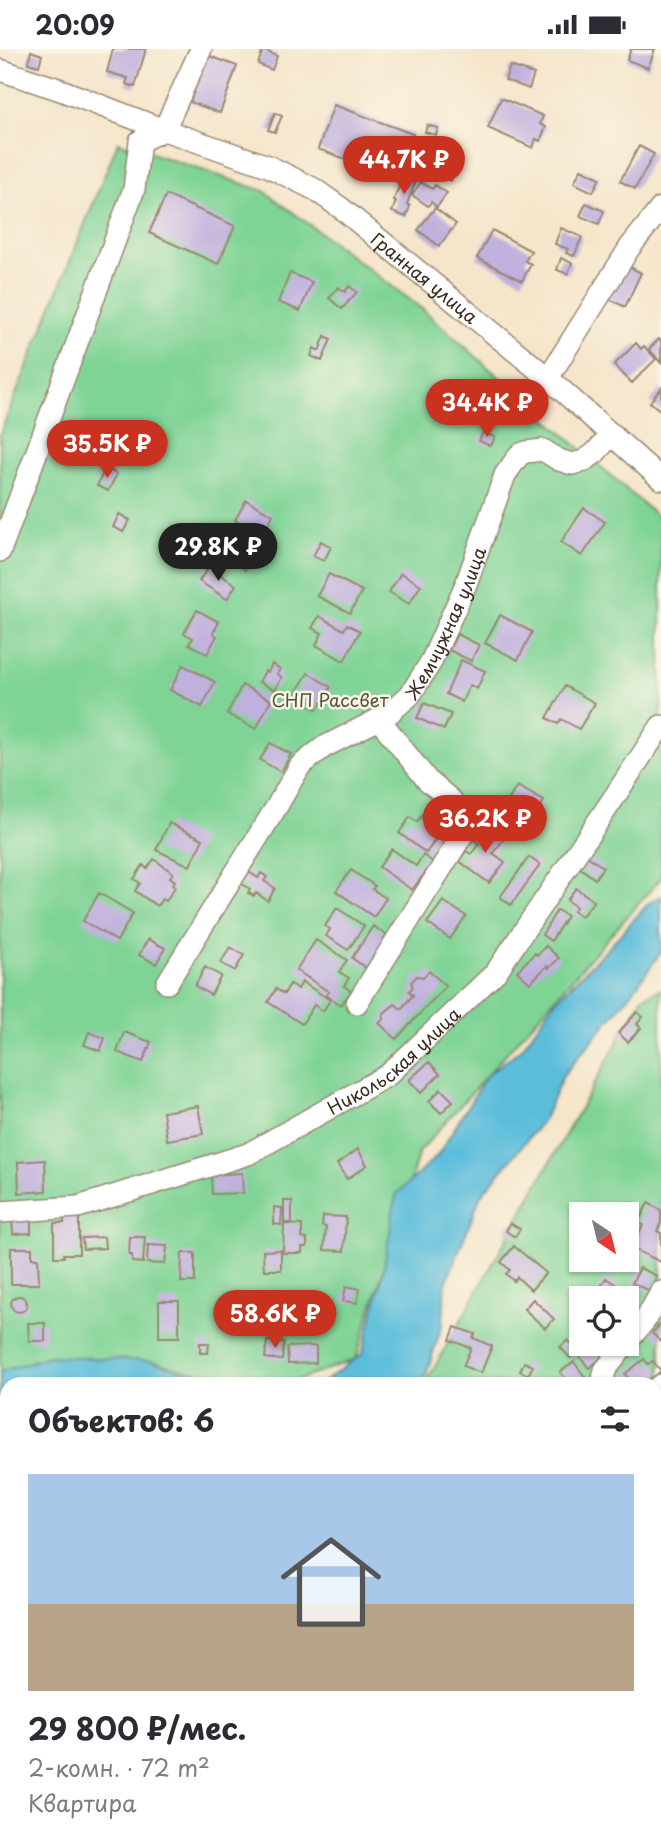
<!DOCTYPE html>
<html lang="ru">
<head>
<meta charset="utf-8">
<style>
	:root { --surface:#fff; --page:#f7f7f7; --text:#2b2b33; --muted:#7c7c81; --accent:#c8321e }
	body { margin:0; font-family:"Playpen Sans",sans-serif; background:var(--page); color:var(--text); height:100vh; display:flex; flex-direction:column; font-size:26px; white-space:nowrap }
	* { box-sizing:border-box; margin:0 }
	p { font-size:23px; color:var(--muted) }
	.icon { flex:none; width:38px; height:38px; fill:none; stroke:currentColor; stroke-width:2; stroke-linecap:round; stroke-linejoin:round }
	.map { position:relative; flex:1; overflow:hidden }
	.side { position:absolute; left:0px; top:1328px; width:662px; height:471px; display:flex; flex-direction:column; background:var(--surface); border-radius:21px 21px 0 0; box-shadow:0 2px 5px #0004 }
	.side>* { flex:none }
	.needle { width:46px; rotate:145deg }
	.tools { position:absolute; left:569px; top:1153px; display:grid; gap:14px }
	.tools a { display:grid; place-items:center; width:70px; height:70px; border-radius:0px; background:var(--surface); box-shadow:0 2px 5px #0004; font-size:35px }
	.price { position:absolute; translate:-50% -60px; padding:0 16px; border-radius:24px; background:var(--accent); color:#fff; font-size:23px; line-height:46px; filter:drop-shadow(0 2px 4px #0008) }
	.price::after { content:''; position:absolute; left:50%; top:42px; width:21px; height:16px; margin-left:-10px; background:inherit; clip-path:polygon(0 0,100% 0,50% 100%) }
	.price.selected { background:#222; color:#fff }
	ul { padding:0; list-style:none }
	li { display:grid; align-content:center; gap:14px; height:371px; padding:0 28px }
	li span { display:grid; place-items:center; height:217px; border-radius:0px; color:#555 }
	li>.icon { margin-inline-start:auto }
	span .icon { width:126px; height:126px; fill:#fffc; stroke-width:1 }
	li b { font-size:30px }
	h2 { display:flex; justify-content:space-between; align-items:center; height:84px; padding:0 28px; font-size:30px }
	.status { display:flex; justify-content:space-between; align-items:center; height:49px; padding:0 35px; background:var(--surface); direction:ltr }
	.status svg { height:19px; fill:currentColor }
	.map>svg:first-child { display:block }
</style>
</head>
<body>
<div class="status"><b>20:09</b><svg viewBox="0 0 49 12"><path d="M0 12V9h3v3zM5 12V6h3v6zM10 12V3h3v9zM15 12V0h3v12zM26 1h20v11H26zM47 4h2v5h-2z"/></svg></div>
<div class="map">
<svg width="661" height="1798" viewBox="0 0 661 1798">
	<rect width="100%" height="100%" fill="#fcf5e5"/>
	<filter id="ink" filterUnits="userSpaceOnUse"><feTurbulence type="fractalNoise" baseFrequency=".0143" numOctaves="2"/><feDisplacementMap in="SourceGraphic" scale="14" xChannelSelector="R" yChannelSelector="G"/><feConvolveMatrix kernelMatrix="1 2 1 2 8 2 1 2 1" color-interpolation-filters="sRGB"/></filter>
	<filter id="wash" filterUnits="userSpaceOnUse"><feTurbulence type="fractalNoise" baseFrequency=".00686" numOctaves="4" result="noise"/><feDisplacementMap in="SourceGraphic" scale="28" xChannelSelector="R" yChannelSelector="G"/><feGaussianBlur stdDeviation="1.57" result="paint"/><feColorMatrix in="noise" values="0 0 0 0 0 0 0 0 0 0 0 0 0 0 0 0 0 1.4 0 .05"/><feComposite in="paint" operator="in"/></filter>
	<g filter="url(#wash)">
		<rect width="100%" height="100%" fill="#f5e5ca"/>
		<path fill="#7ed395" stroke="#5c7e5a" stroke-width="2" fill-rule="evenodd" d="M118,93l146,49 157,117 240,212v358l-242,274 -63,207 -69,25h-42l-91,-22 -105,-6 -49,16v-938z
			M661,940v858h-227l-4,-6h224v-457h-229l218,-387zM581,1166h45v45h-45zM581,1250h45v45h-45z"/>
		<path fill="#5cbddb" stroke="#4c747c" stroke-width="2" d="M661,847v56l-29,41 -69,82 -19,44 -63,76 -36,91 -2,36 -20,62h-102l41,-30 20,-76 14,-83 42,-40 49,-80 35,-27 33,-47 51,-51 42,-46z
			M49,1307l102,5 77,23h-221v51l-7,1v-64z"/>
		<g id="blocks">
			<path fill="#bfb0dd" d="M113,0h33l-11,38 -9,-3 2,-6 -21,-6z
				M631,0h24l-7,19 -21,-8z
				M263,1l14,6 -5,14 -14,-6z
				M31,2l11,4 -3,11 -11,-3z
				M207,6l30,11 -17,47 -30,-11z
				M510,17l24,8 -5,15 -24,-9z
				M501,49l42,18 -3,8 6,3 -6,14 -4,-2 -3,9 -45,-20z
				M334,56l79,29 -16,44 -79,-29z
				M275,64l7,3 -7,16 -7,-2z
				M427,76l11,3 -2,7 -11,-3z
				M639,97l15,8 -19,35 -15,-8z
				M424,108l32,10 -5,14 -31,-10z
				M581,120l19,9 -7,14 -19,-9z
				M403,126l13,5 -9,24 3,2 -4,11 -14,-5 4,-11 -2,-1z
				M421,133l11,7 3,-4 12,8 -10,14 -6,-5 -3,4 -16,-11z
				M166,146l69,31 -17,38 -69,-31z
				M586,154l18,8 -5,13 -19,-8z
				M435,159l21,16 -17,22 -21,-16z
				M561,179l21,9 -8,19 -8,-3 2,-4 -13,-5z
				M492,181l39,21 -6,10 6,3 -9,17 -45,-23z
				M561,209l11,5 -4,11 -11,-4z
				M626,216l15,8 -16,34 -16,-8z
				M290,224l22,9 -12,29 -22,-9z
				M349,237l8,6 -15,17 -13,-11 9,-11 7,5z
				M325,287l6,3 -9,22 -11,-5 3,-8 5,3z
				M659,290l2,2v22l-12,-14z
				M636,294l5,6 3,-3 12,13 -24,24 -18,-18z
				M661,339v23l-11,-9z
				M499,357l10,4 -5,12 -9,-4z
				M483,383l12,5 -4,9 -12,-5z
				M105,419l12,6 -9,17 -11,-5z
				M246,451l27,15 -11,20 -27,-15z
				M584,459l21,14 -23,34 -21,-14z
				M119,465l11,6 -7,12 -10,-5z
				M229,487l26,18 -10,16 -27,-19z
				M321,492l10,6 -7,14 -11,-5z
				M209,518l27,18 -9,14 -28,-18z
				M401,524l20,12 -12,19 -20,-12z
				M329,525l33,17 -12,22 -33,-17z
				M197,561l22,12 -6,11 4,3 -10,18 -18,-10 4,-6 -9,-5z
				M500,566l32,17 -14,28 -33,-17z
				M319,567l25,14 3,-6 13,7 -16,30 -28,-16 6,-12 -10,-5z
				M457,585l22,11 -8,16 -22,-11z
				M461,611l24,11 -8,18 -7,-4 -8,17 -16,-8z
				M272,615l8,5 -3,5 5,3 -7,13 -16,-8 6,-11 3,1z
				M183,616l32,17 -13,25 -32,-17z
				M308,624l23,14 -14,23 -23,-14z
				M242,636l29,15 -15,29 -29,-15z
				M565,637l30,17 -16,26 -18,-10 -3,5 -11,-6z
				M424,654l27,11 -7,16 -27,-12z
				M270,694l21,11 -10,18 -21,-12z
				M517,737l27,15 -11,19 -27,-16z
				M425,762l20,15 -19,27 -27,-20 11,-16 7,5z
				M169,774l34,16 -13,27 -34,-16z
				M485,776l19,14 -11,14 12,9 -16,21 -30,-22 7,-10 5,3 8,-10 -5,-4z
				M392,800l24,17 7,-11 10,7 -21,28 -33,-23z
				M587,807l16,11 -8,12 -16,-12z
				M529,808l11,8 -29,40 -11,-8z
				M154,810l19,14 -3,4 5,4 -3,4 3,2 -9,14 -4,-2 -5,7 -22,-15 5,-8 -6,-4 9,-14 4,4z
				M246,821l12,8 3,-5 6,4 -3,4 11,7 -7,13 -12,-8 -2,3 -6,-3 2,-4 -11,-7z
				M351,821l24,16 -3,3 14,9 -12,19 -38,-26z
				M576,839l18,13 -13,16 -8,-6 3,-4 -9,-7z
				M99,844l34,20 -16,28 -34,-20z
				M443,852l23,15 -16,23 -23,-16z
				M337,859l27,18 -16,24 -22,-14 4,-7 -5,-3z
				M557,861l10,6 -16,25 -9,-6z
				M373,877l15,10 -22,32 -14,-10z
				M148,890l17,9 -9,16 -17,-9z
				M316,891l31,20 -8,12 10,6 -5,8 7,5 -10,14 -15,-10 3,-3 -33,-22z
				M546,897l13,12 -10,10 -2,-2 -17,17 -13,-12 18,-18 2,2z
				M230,898l14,8 -9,16 -14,-8z
				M205,918l16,9 -10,19 -16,-9z
				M429,922l17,15 -50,53 -17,-16 5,-4 -1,-5 12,-10 6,5 12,-14 -4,-4 4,-4 -2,-5 6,-6 6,1z
				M302,933l28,18 -7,11 -9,-6 -12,19 -34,-22 8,-13 8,5 6,-10 8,5z
				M637,963l6,5 -6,7 4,4 -13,14 -10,-9z
				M89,983l16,6 -5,13 -16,-6z
				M124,983l27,10 -8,20 -26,-10z
				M429,1013l11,12 -19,19 -12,-13z
				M441,1040l12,12 -12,12 -12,-12z
				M198,1057l5,28 -36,6 -4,-28z
				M358,1100l9,16 -20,14 -10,-15z
				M45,1111l1,31 -27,2 -1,-31z
				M242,1124l1,20 -31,1 -1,-19z
				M284,1152h8v22h-8z
				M648,1154l13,7v13l-4,8 4,2v29l-30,-14 12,-23 -5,-2z
				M274,1158l8,1 -1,17 -7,-1z
				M64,1161l15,1v43h-16l1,3h-10v-34h10z
				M323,1167l23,1 -2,34 -20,-1 2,-23 -4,-1z
				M12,1168h19v16l-18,1z
				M510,1174l10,6 -5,8 -9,-6z
				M284,1175l18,1v13l5,1v8h-5v6h-19z
				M104,1188l1,11 -22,1 -1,-11z
				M130,1188h15l-2,26 -11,-1v-7h-3z
				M148,1196l19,1 -2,18 -18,-1z
				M514,1197l32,27 -15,17 -14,-13 -3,4 -8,-7 4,-4 -9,-8z
				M11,1199h21v10h6l1,26h-28z
				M281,1201v20h-17l-1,-19z
				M182,1204h13v29h-14z
				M640,1219l17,8 -7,15 -18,-8z
				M606,1229l24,16 -3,5h-34z
				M346,1237l14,3 -3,14 -14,-2z
				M11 1255a8 8 0 1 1 16 0a8 8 0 1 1-16 0Z
				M234,1249l7,13 -13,8 -7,-13z
				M533,1250l21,20 -9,9 -21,-19z
				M159,1252h20v36h-20z
				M282,1261v13h-14v-12z
				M28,1274h17v18h-16z
				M661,1275v18l-9,-9z
				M455,1278l20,7 -2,4 19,8 -11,27 -18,-7 8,-18 -21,-8z
				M568,1291l10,11 -8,7 -10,-11z
				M267,1292l17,1 -2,18 -17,-2z
				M200,1294h9l-1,10h-8z
				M594,1295h8l7,8 -20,16 -10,-12z
				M316,1297v17l-28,1 -1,-17z
				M644,1310l4,5 5,-3 8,10 -16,13h-12l-8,-10z
				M524,1313l9,4 -5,9 -8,-4z
				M574,1313l14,19 -4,3h-14l-10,-12z
				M661,1427v16l-7,-11z
				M7,1505v17l-3,1 -4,-16z
				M661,1508v18l-5,2 -2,-17z
				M0,1600h7v15l-7,1z
				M661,1681v20l-7,4v-20z
				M654,1707l7,10v32l-7,4z
				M393,1792h22l3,5 -21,1z
				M482,1792h21l-6,4 1,2h-11z"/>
		</g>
	</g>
	<g filter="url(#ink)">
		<use href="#blocks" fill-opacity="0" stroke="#988874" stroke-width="2"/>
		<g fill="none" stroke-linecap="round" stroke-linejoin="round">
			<defs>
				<g id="minor">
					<path id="s1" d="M0,21l58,19 106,41 104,36 46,23 27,19 207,170 113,101"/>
					<path d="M548,329l82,-131 31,-39"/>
					<path d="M0,502l134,-362 6,-48 24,-11 37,-81"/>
					<path id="s2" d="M167,934l110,-177 23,-40 24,-19 63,-32 23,-20 21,-33 35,-78 39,-109 14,-20 7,-3 17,-2 16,10 13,4 12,-3 11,-8 17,-19"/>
					<path d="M357,954l109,-174 1,-8 -16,-21 -24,-20 -48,-61"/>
					<path id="s3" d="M0,1163l78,-5 170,-53 140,-79 108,-103 109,-161 56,-85"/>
					<path d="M626,1294l20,-24 15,-27"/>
					<path d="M602,1335l3,-14 21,-26"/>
					<path d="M654,1341l7,-5"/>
					<path d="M0,1491l7,-2"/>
					<path d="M615,1792l2,6"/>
					<path d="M168,1798l7,-6"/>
				</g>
			</defs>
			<use href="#minor" stroke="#988874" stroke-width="24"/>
			<use href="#minor" stroke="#fff" stroke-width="21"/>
		</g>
	</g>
	<g text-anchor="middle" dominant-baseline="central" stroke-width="5" stroke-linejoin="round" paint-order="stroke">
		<g font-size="18" fill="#3b2a1e" stroke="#fcf5e5">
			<text stroke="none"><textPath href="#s1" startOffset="478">Гранная улица</textPath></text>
			<text stroke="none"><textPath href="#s2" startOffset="467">Жемчужная улица</textPath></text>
			<text stroke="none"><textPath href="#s3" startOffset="430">Никольская улица</textPath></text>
		</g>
		<g font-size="18" fill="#4c543c" stroke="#fcf5e5">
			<text x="330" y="650">СНП Рассвет</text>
		</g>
	</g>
</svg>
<div class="tools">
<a><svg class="needle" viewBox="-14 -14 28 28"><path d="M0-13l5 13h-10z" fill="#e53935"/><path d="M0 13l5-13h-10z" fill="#7c7c81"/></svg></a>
<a><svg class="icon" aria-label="locate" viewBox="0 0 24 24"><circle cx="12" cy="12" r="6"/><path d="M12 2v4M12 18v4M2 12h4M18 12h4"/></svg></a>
</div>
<b class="price" style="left:404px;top:147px">44.7K ₽</b>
<b class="price" style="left:487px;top:390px">34.4K ₽</b>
<b class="price" style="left:107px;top:431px">35.5K ₽</b>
<b class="price selected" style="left:218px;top:534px">29.8K ₽</b>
<b class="price" style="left:485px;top:806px">36.2K ₽</b>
<b class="price" style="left:275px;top:1301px">58.6K ₽</b>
<section class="side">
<h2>Объектов: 6<svg class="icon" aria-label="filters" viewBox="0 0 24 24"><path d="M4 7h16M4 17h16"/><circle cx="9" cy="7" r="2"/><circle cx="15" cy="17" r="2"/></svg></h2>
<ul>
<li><span style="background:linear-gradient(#a9c7e8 60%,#b9a48a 0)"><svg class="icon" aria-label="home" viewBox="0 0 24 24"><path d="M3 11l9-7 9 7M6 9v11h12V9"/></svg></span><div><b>29 800 ₽/мес.</b><p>2-комн. · 72 m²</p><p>Квартира</p></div></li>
</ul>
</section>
</div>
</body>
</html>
